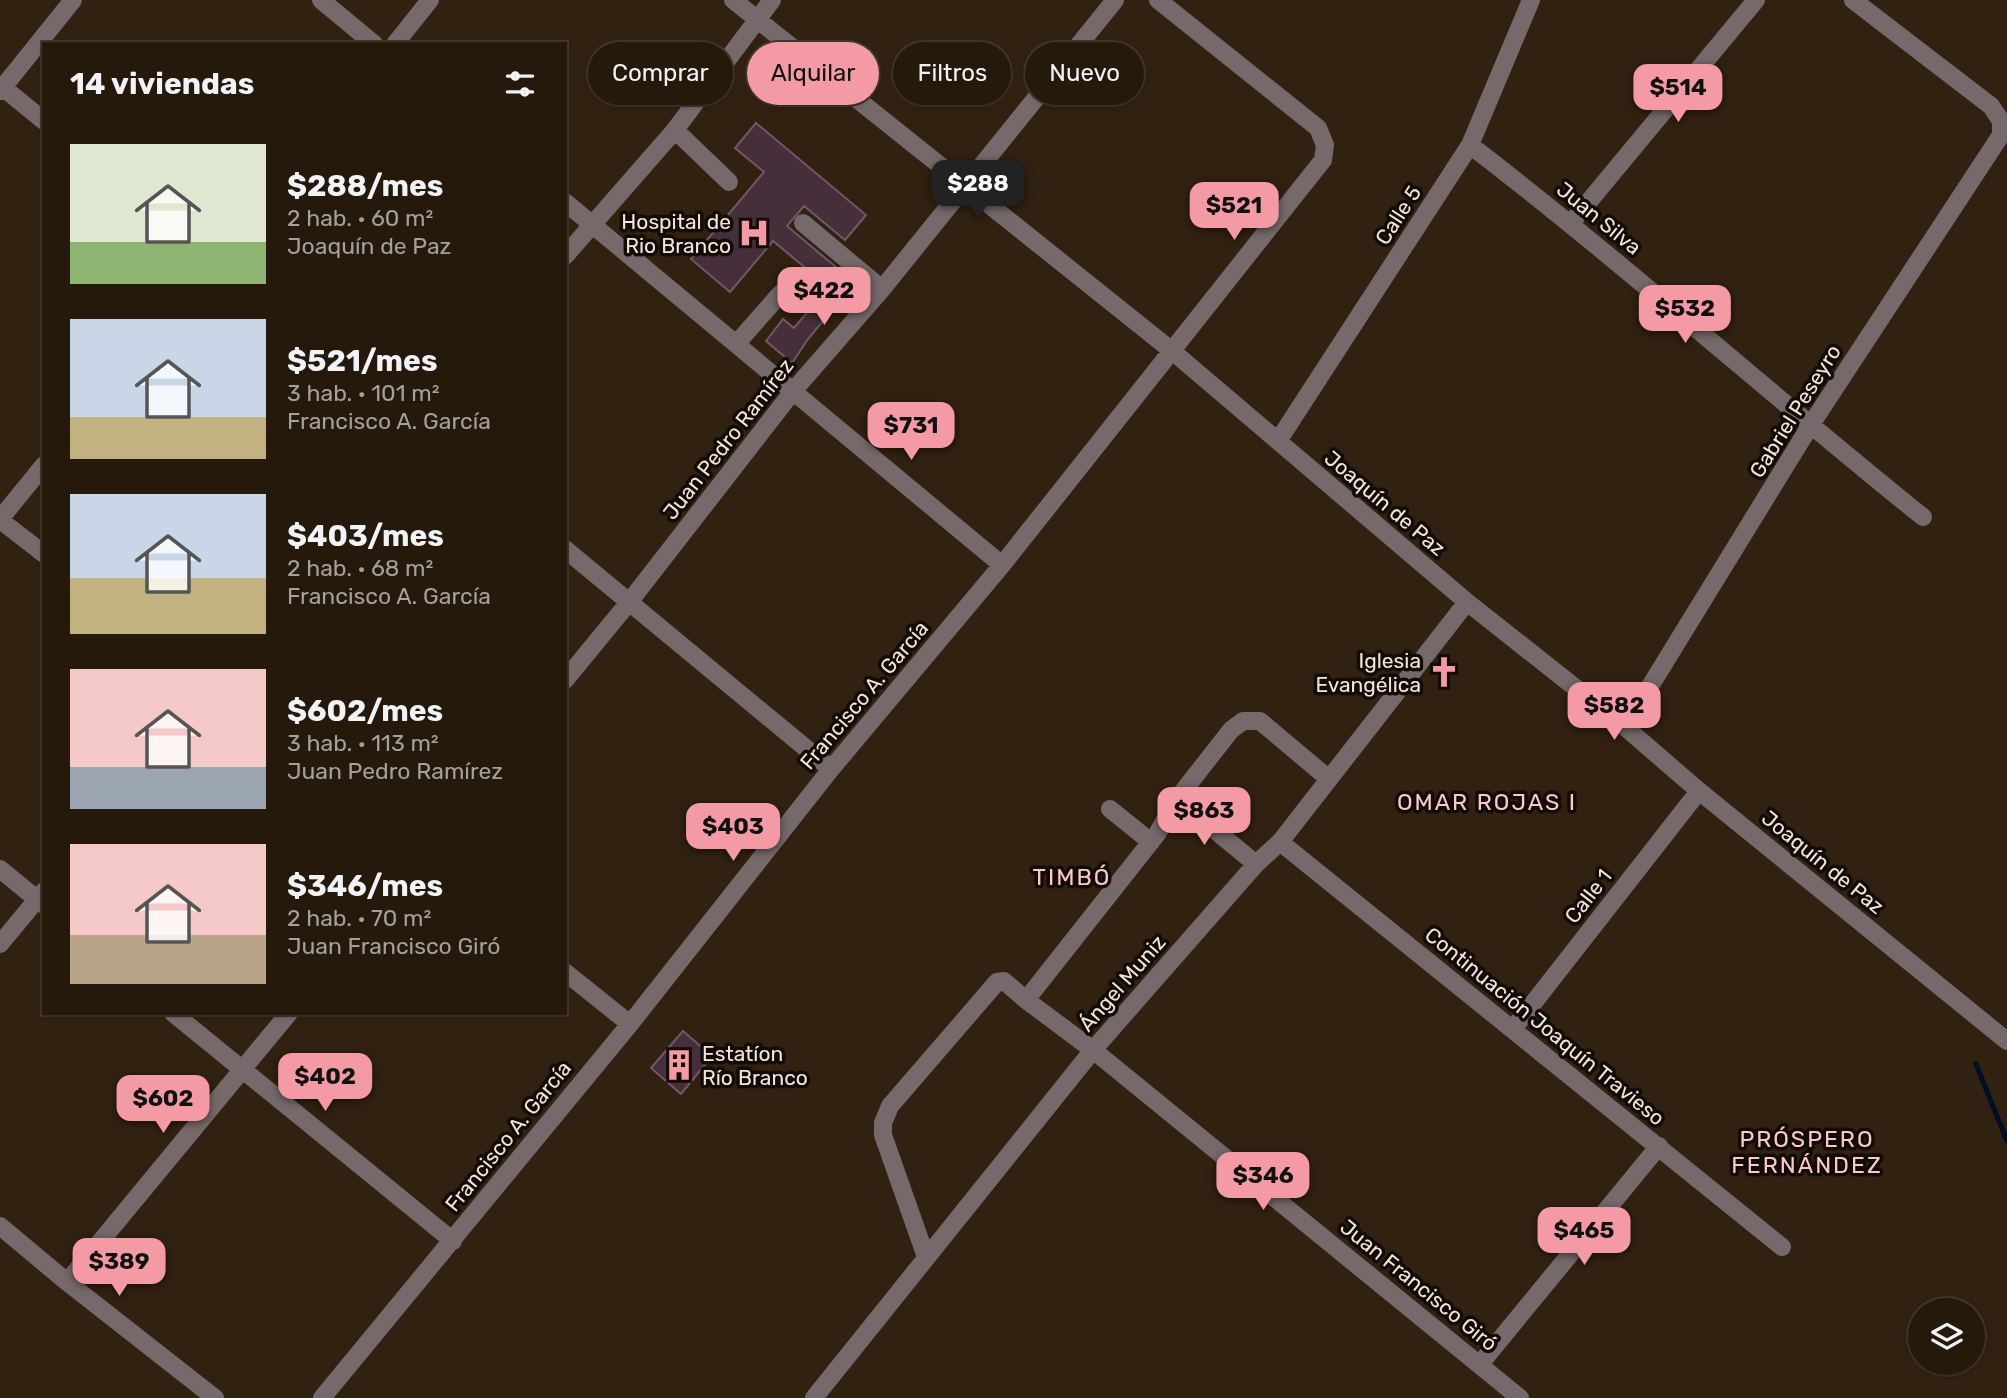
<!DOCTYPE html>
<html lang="es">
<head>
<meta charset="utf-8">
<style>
	:root { --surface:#25190c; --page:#31261a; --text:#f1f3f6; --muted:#a3a09d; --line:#42382d; --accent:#f49aa5 }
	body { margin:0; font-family:Rubik,sans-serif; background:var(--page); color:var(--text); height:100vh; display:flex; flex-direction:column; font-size:26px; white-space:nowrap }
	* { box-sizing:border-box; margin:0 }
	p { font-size:23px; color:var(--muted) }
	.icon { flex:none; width:38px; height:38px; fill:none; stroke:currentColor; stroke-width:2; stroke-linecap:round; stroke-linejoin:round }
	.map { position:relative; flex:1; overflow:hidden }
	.sheet { position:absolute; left:42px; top:42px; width:525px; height:973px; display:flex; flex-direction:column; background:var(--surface); border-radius:0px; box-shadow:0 2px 5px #0004,0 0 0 2px var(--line) }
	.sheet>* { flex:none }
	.hud { position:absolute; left:588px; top:42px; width:665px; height:63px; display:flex; gap:14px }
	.fabs { position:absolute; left:1908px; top:1298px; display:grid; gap:14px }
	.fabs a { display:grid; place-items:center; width:77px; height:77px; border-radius:50%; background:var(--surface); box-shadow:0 2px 5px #0004,0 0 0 2px var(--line); font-size:35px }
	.price { position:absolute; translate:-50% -60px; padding:0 16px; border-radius:14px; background:var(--accent); color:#111; font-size:23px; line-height:46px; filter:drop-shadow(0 2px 4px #0008) }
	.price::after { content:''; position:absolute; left:50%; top:42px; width:21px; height:16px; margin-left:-10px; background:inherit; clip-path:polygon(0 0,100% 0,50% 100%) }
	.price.active { background:#222; color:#fff }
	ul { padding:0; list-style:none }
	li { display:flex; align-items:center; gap:21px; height:175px; padding:0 28px }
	li span { display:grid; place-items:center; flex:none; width:196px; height:140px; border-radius:0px; color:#555 }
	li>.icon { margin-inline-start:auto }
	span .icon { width:84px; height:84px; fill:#fffc; stroke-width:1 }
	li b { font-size:30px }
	h2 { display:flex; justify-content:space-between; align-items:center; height:84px; padding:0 28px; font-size:30px }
	.chip { padding:0 24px; border-radius:32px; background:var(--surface); box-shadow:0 2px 5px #0004,0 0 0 2px var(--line); font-size:24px; line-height:63px }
	.chip.active { background:var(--accent); color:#111 }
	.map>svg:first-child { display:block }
</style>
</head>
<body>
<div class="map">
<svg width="2007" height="1398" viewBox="0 0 2007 1398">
	<rect width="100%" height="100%" fill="#312110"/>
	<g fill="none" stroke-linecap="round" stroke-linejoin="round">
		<path stroke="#010f23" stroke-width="5" d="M1976,1064l31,77"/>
	</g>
	<path fill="#452f3a" stroke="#715865" stroke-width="2" d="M756,123l110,92 -21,25 -41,-34 -17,20 50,42 -11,14 14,12 -15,17 4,3 -21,25 -16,24 -26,-22 17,-22 11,9 20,-24 -7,-6 14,-17 -48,-40 -43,51 -39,-33 73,-87 -29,-24z
		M683,1031l29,25 -31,38 -30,-26z"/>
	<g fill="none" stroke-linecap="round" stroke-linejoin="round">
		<path stroke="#76696b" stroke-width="18" d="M321,0l53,44
			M733,0l438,350 296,252 158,125 74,64 308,250
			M395,44l35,-44
			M0,85l44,36
			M0,91l73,-91
			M675,130l54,52
			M1470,145c155,119 301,250 453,372
			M565,202l437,363
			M803,223l79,66
			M1571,223l185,-223
			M565,256l110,-126 97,-130
			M737,343l44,-50
			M1278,441l192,-296 61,-145
			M0,519l44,-54
			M0,520l44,34
			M565,549l266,220
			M565,680l65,-79 164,-211 88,-101 233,-289
			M1625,727l185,-301 191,-291v-14l-10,-15 -138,-106
			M1177,799l79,65
			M1110,809l41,33
			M1280,842l502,405
			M0,869l44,36
			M0,944l44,-53
			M565,972l65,52
			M1026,1000l67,50 427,348
			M173,1013l280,228
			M1513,1029l186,-238
			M0,1226l67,56 148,116
			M926,1257l-43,-122v-12l7,-17 107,-124 7,-1 22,19 131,-166 20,-35 54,-69 12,-9h17l69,58
			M67,1282l222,-269
			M1480,1364l179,-218
			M322,1398l308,-374 201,-255 171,-204 321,-405 2,-15 -7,-17 -160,-128
			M814,1398l279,-348 163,-186 24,-22 187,-240"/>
	</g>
	<defs>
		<symbol id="hospital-bare" viewBox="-9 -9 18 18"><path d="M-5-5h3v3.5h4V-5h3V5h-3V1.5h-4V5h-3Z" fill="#f49aa5" stroke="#130c06" stroke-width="2.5" paint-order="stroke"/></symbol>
		<symbol id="church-bare" viewBox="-9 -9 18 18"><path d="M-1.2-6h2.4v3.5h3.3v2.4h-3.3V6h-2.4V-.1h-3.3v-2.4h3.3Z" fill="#f49aa5" stroke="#130c06" stroke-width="2.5" paint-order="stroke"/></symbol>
		<symbol id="building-bare" viewBox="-9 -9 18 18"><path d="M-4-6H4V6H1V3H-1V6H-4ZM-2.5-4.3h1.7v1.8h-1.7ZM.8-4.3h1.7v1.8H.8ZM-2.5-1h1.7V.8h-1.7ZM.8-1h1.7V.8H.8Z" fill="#f49aa5" stroke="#130c06" stroke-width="2.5" paint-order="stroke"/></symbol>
	</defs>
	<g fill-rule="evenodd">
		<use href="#hospital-bare" x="732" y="211" width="44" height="44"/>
		<use href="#church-bare" x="1422" y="650" width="44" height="44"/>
		<use href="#building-bare" x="657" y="1043" width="44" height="44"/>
	</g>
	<g text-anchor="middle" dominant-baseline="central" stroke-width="7" stroke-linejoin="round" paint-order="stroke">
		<g font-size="21" fill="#f2e6dc" stroke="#130c06">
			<text transform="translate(1398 215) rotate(-57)">Calle 5</text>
			<text transform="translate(1599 218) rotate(39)">Juan Silva</text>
			<text transform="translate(1795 411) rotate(-58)">Gabriel Peseyro</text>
			<text transform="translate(728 439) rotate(-52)">Juan Pedro Ramírez</text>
			<text transform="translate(1385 503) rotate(40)">Joaquín de Paz</text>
			<text transform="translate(864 695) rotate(-50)">Francisco A. García</text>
			<text transform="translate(1823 862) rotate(39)">Joaquín de Paz</text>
			<text transform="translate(1588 896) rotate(-52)">Calle 1</text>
			<text transform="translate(1122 983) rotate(-49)">Ángel Muniz</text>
			<text transform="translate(1545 1026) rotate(39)">Continuación Joaquín Travieso</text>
			<text transform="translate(508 1136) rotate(-51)">Francisco A. García</text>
			<text transform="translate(1419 1285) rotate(39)">Juan Francisco Giró</text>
		</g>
		<g font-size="21" fill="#f2e6dc" stroke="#130c06" text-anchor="end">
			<text x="731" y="221">Hospital de<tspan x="731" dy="24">Rio Branco</tspan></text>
			<text x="1421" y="660">Iglesia<tspan x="1421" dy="24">Evangélica</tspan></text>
			<text x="702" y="1053" text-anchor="start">Estatíon<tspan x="702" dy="24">Río Branco</tspan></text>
		</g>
		<g font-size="23" letter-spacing="2" fill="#fdc8cd" stroke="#130c06">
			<text x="1487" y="802">OMAR ROJAS I</text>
			<text x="1072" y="877">TIMBÓ</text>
			<text x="1807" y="1139">PRÓSPERO<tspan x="1807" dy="26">FERNÁNDEZ</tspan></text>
		</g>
	</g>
</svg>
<div class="fabs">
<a><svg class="icon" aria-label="layers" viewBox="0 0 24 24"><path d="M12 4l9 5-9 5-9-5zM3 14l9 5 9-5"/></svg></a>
</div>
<b class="price" style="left:1678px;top:124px">$514</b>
<b class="price active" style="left:978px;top:220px">$288</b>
<b class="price" style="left:1234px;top:242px">$521</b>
<b class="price" style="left:824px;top:327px">$422</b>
<b class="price" style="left:1685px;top:345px">$532</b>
<b class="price" style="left:911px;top:462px">$731</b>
<b class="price" style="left:1614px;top:742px">$582</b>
<b class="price" style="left:1204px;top:847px">$863</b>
<b class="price" style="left:733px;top:863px">$403</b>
<b class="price" style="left:325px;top:1113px">$402</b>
<b class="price" style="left:163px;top:1135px">$602</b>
<b class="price" style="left:1263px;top:1212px">$346</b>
<b class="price" style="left:1584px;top:1267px">$465</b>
<b class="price" style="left:119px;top:1298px">$389</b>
<div class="hud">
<a class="chip">Comprar</a>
<a class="chip active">Alquilar</a>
<a class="chip">Filtros</a>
<a class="chip">Nuevo</a>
</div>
<section class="sheet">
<h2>14 viviendas<svg class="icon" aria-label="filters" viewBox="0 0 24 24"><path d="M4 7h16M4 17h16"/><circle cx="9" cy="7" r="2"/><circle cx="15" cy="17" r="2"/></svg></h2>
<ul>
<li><span style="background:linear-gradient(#dfe7d0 70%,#8fb573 0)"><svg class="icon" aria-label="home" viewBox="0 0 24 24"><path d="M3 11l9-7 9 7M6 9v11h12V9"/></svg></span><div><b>$288/mes</b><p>2 hab. · 60 m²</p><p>Joaquín de Paz</p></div></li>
<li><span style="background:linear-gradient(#c9d6e8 70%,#c2b280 0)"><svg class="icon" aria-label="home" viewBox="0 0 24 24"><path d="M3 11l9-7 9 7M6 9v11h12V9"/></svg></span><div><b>$521/mes</b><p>3 hab. · 101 m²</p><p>Francisco A. García</p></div></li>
<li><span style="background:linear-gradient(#c9d6e8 60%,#c2b280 0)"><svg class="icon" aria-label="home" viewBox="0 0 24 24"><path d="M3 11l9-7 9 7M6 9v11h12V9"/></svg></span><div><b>$403/mes</b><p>2 hab. · 68 m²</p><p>Francisco A. García</p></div></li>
<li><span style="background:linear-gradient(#f6c9c9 70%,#9aa5b1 0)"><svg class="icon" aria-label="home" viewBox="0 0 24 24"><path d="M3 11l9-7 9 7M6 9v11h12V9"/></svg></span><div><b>$602/mes</b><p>3 hab. · 113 m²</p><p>Juan Pedro Ramírez</p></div></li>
<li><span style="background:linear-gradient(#f6c9c9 65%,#b9a48a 0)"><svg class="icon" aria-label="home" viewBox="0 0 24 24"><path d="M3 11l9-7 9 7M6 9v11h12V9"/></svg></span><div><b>$346/mes</b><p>2 hab. · 70 m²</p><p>Juan Francisco Giró</p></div></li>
</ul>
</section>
</div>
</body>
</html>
